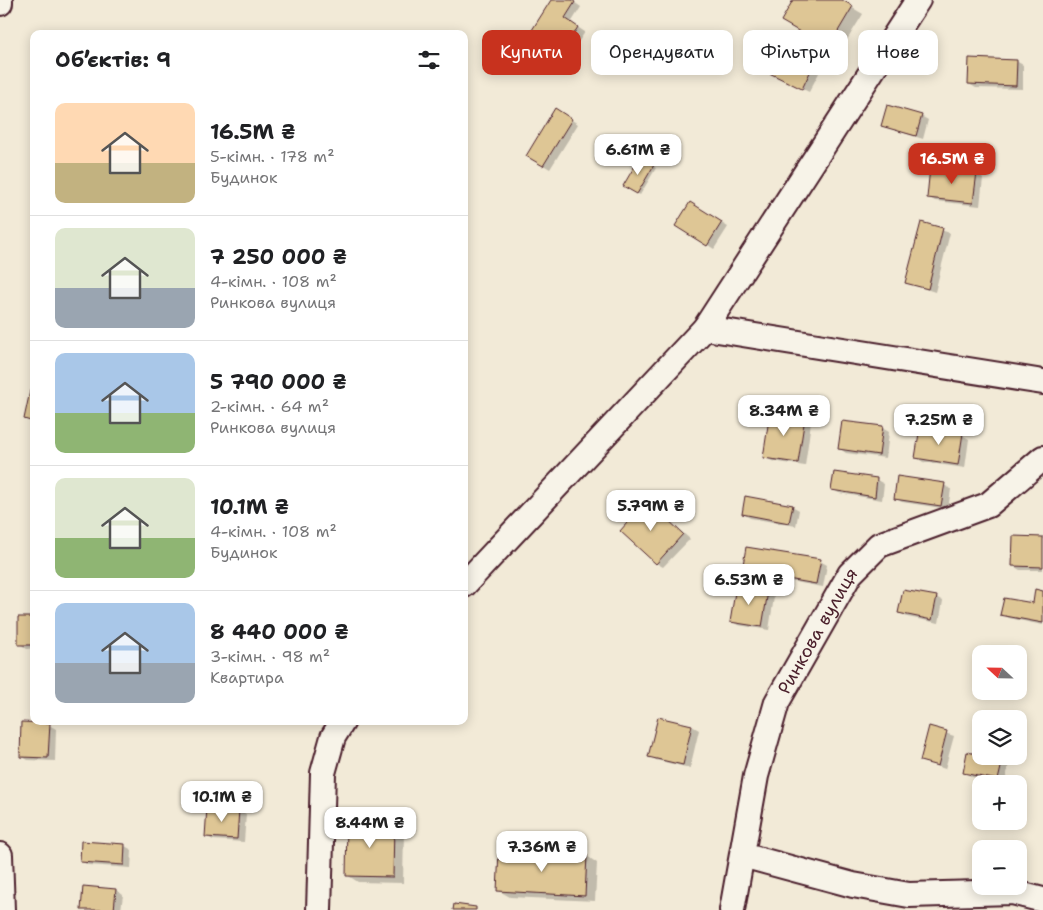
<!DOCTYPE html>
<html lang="uk">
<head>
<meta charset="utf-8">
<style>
	:root { --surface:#fff; --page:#f2f2f2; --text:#202124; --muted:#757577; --line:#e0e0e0; --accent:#c8321e }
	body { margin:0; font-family:"Shantell Sans",sans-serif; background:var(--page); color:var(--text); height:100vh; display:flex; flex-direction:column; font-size:19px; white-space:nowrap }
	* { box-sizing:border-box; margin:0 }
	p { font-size:16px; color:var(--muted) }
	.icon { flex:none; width:28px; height:28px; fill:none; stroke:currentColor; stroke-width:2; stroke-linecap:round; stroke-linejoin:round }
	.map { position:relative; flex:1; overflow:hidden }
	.panel { position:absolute; left:30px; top:30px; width:438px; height:695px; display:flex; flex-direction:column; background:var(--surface); border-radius:10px; box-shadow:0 2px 12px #0003 }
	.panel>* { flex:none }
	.guide { position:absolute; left:482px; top:30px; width:475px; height:45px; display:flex; gap:10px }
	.needle { width:32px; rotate:292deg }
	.controls { position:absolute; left:972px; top:645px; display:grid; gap:10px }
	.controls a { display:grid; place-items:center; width:55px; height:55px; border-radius:10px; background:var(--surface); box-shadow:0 2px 12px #0003; font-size:25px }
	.price { position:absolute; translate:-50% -42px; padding:0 11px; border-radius:10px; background:#fff; color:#222; font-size:16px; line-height:32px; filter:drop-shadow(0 1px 2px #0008) }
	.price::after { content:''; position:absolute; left:50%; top:30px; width:15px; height:11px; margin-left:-8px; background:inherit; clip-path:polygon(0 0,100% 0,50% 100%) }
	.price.on { background:var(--accent); color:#fff }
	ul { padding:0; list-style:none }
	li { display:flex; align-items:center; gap:15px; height:125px; padding:0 25px }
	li+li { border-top:1px solid var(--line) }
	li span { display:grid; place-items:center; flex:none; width:140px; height:100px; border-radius:10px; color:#555 }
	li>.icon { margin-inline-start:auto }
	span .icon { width:60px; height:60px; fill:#fffc; stroke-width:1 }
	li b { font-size:21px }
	h2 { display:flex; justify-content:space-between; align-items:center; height:60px; padding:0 25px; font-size:21px }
	.tag { padding:0 18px; border-radius:10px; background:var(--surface); box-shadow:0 2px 12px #0003; font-size:18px; line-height:45px }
	.tag.on { background:var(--accent); color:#fff }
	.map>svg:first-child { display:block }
</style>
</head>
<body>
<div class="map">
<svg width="1043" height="910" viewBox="0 0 1043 910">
	<rect width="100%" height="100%" fill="#f2ead7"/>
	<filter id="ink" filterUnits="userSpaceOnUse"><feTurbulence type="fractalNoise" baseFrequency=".02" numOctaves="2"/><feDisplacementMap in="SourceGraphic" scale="10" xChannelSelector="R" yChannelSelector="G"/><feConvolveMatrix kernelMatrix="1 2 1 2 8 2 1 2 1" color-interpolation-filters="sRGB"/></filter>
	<g filter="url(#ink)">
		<path fill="#0003" d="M553,0h18l10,7 -10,16 14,9 -14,21 -38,-24z
			M794,0h45l24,14 -24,39 -56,-33z
			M772,49l47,24 -10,19 -40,-20z
			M1016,61l7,4v24l-47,-1 -7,-4z
			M556,110l22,14 -28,45 -22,-13z
			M921,116l7,4 -5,19 -41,-13z
			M640,159l16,9 -16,27 -15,-9z
			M976,174l7,4 -3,28 -45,-5 -7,-4z
			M697,208l31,19 -14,22 -6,-4z
			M922,224l28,9 -15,59 -28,-9z
			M804,418l7,4 -6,44 -33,-5 -7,-4z
			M882,428l7,4 -3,26 -40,-5 -7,-5z
			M962,435l7,4 -4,29 -42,-6 -7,-5z
			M835,473l42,7 7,4 -2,16 -43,-7 -7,-4z
			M944,485l7,4 -3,20 -46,-7 -7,-4z
			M647,502l43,37 -27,28 -7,-4z
			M792,506l7,4 -3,16 -46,-8 -7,-4z
			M1043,538v32h-23l-7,-4z
			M820,561l7,4 -4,22 -72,-13 -7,-4z
			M767,592l7,5 -5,33 -31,-5 -7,-4z
			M1043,592v33l-34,-7 -7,-4 32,-9z
			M936,597l7,4 -4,22 -32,-6 -7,-4z
			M34,618v30l-7,1 -7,-5z
			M49,725l7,4 -1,32 -27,-1 -7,-4z
			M692,726l7,4 -9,38 -34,-8 -7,-4z
			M930,728l24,8 -9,33 -24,-8z
			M1002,760l7,4 -4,19 -33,-6 -7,-5z
			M238,810l8,4 -2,28 -31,-2 -7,-4z
			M393,824l11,6 -1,53 -45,-1 -11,-7z
			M125,846l7,4 -1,18 -43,-3 -7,-4z
			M587,856l10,7 -2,38 -85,-4 -11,-6z
			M116,890l7,5 -2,15h-38z"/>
		<path fill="#dec695" stroke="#4a1f2b" d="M551,0h21l3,2 -10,16 13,9 -15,23 -31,-20z
			M793,0h49l11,6 -25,42 -47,-27z
			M771,47l41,21 -10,21 -41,-20z
			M969,58l48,2 -1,26 -48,-2z
			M887,105l35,10 -6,21 -35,-10z
			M555,108l17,11 -29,47 -17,-10z
			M640,157l14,8 -17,29 -14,-8z
			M930,167l47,5 -4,31 -46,-5z
			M690,202l32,20 -15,24 -32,-20z
			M921,222l22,6 -15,61 -23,-6z
			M30,391l4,1v30l-10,-3z
			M770,412l35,5 -7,46 -35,-5z
			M842,421l41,5 -4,29 -41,-6z
			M920,427l43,6 -5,32 -43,-7z
			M834,472l43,6 -2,19 -44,-7z
			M897,476l48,7 -4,23 -47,-7z
			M745,496l48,9 -4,18 -47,-9z
			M647,500l36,34 -27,30 -36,-33z
			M1013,536l30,1v30l-31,-1z
			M746,547l75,12 -5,25 -74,-13z
			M736,586l32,5 -6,36 -32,-5z
			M1035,589l8,2v32l-43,-8 4,-17 29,5z
			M903,590l34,6 -5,24 -34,-7z
			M18,617h16v28h-16z
			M658,717l34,8 -9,40 -35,-8z
			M21,722l29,1 -2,35 -28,-1z
			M929,726l18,5 -9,35 -18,-5z
			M967,752l36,7 -5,21 -35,-7z
			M207,807l32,2 -2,30 -32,-2z
			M347,822l47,1 -1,54 -47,-1z
			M81,841l44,3 -1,21 -44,-3z
			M499,851l88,4 -2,41 -88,-5z
			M83,886l33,3 -2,21h-33z
			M454,904l22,3v3h-23z"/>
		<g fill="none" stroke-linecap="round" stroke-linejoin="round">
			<defs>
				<g id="street">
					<path d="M0,3v-3"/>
					<path d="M705,328l338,54"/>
					<path d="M464,585l241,-257 213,-328"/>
					<path d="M0,855l2,55"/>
					<path d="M742,855l111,30 56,10 103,-3 31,8"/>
					<path d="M319,910l4,-137 10,-36 10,-16"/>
					<path id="s1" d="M732,910l24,-134 21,-74 73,-128 29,-29 109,-40 55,-47"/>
				</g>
			</defs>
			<use href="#street" stroke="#4a1f2b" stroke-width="28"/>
			<use href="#street" stroke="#f7f3e8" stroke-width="24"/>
		</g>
	</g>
	<g text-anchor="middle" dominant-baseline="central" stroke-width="5" stroke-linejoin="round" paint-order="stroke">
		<g font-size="18" fill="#4a1f2b" stroke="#f7f3e8">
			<text stroke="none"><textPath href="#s1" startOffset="295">Ринкова вулиця</textPath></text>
		</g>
	</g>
</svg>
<div class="controls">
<a><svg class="needle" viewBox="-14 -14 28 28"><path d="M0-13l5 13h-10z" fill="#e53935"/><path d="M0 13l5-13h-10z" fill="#757577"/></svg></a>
<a><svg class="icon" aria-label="layers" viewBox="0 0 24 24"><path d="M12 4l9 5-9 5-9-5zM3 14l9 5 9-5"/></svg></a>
<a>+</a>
<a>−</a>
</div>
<b class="price" style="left:638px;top:176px">6.61M ₴</b>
<b class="price on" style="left:952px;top:185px">16.5M ₴</b>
<b class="price" style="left:784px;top:437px">8.34M ₴</b>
<b class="price" style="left:939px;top:446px">7.25M ₴</b>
<b class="price" style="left:651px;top:532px">5.79M ₴</b>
<b class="price" style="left:749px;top:606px">6.53M ₴</b>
<b class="price" style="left:222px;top:823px">10.1M ₴</b>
<b class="price" style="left:370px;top:849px">8.44M ₴</b>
<b class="price" style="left:542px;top:873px">7.36M ₴</b>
<div class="guide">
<a class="tag on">Купити</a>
<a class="tag">Орендувати</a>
<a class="tag">Фільтри</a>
<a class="tag">Нове</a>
</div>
<section class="panel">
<h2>Об’єктів: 9<svg class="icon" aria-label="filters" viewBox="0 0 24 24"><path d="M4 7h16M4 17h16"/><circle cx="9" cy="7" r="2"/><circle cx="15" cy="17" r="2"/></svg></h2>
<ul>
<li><span style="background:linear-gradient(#ffd9b3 60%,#c2b280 0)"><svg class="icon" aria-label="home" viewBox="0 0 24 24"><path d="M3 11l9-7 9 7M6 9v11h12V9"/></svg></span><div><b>16.5M ₴</b><p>5-кімн. · 178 m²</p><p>Будинок</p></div></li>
<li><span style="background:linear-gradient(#dfe7d0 60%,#9aa5b1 0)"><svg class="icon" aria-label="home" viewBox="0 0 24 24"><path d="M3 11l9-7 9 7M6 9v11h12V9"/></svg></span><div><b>7 250 000 ₴</b><p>4-кімн. · 108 m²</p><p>Ринкова вулиця</p></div></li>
<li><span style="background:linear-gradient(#a9c7e8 60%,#8fb573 0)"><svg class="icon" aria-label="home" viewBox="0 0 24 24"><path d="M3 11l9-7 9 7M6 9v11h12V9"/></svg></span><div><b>5 790 000 ₴</b><p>2-кімн. · 64 m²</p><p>Ринкова вулиця</p></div></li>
<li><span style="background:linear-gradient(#dfe7d0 60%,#8fb573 0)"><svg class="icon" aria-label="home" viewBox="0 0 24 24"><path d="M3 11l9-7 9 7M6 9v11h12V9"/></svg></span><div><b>10.1M ₴</b><p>4-кімн. · 108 m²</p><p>Будинок</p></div></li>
<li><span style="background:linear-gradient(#a9c7e8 60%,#9aa5b1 0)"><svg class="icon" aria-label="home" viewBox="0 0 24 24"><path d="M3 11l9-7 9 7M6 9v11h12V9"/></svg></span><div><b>8 440 000 ₴</b><p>3-кімн. · 98 m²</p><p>Квартира</p></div></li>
</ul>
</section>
</div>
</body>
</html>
